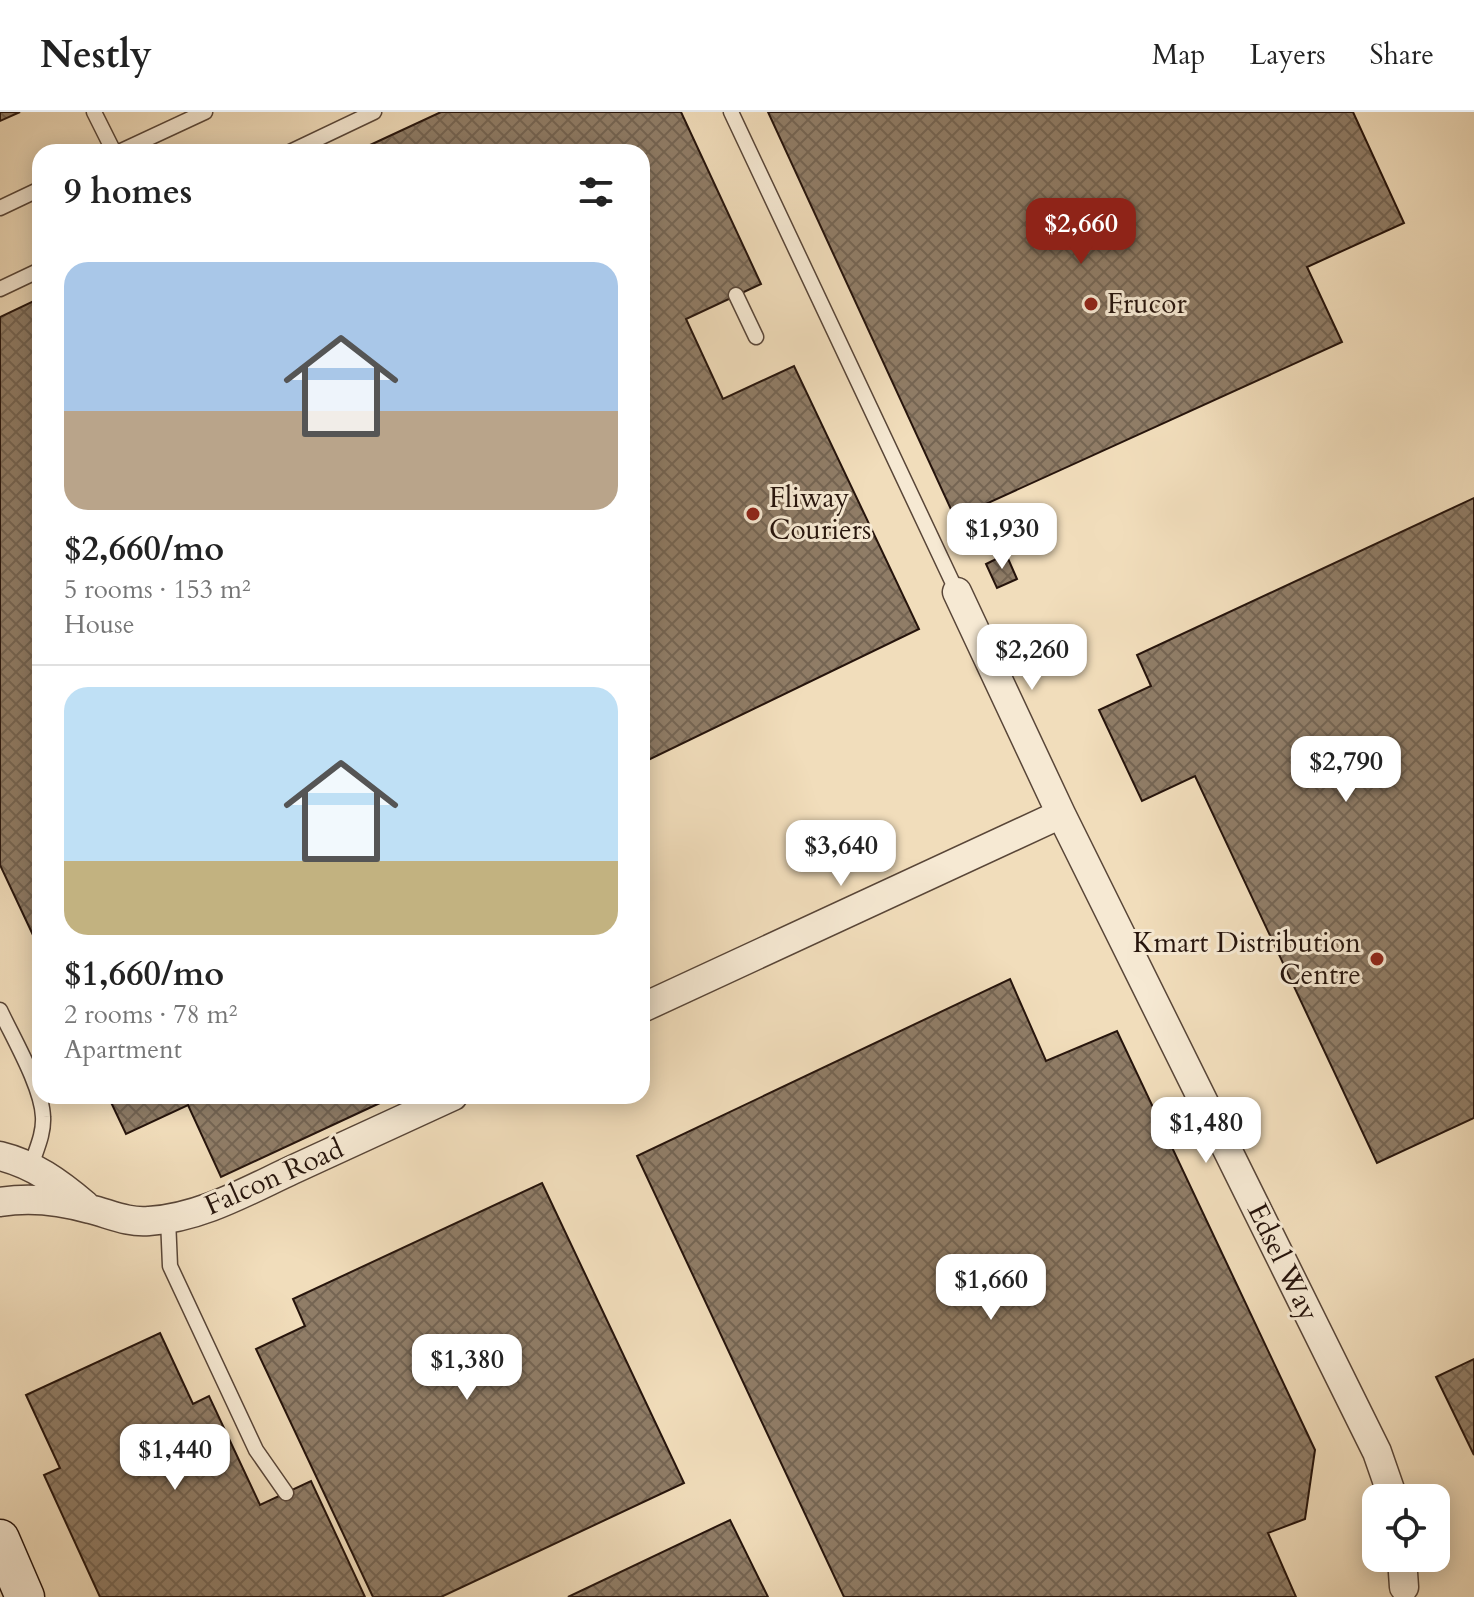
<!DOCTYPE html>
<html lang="en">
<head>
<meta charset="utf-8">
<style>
	:root { --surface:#fff; --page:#f6f6f6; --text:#222; --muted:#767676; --line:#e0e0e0; --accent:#8f2418 }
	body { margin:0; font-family:Cardo,serif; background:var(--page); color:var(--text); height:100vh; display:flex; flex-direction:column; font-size:30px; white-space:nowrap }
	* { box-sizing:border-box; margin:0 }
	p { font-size:26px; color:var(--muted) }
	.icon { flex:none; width:44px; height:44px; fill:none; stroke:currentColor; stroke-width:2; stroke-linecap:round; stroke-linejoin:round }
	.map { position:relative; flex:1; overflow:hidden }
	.details { position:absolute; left:32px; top:32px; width:618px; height:960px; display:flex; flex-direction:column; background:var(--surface); border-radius:24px; box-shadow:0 4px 20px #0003 }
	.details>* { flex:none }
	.controls { position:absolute; left:1362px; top:1372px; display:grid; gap:16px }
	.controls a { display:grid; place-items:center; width:88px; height:88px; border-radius:16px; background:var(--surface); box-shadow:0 4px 20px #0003; font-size:40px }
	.price { position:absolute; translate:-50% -68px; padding:0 18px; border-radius:16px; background:#fff; color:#222; font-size:26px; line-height:52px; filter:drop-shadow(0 2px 4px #0008) }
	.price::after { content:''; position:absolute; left:50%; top:48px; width:24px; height:18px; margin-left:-12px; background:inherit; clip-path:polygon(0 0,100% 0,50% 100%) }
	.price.active { background:var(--accent); color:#fff }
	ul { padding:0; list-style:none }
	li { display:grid; align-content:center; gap:16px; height:424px; padding:0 32px }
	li+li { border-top:2px solid var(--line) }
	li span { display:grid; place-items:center; height:248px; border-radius:24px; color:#555 }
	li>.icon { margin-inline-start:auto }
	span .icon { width:144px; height:144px; fill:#fffc; stroke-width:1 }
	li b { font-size:34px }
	h2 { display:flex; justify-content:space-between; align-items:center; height:96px; padding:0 32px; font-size:34px }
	header { display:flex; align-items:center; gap:48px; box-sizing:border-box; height:112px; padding:0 40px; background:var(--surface); border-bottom:2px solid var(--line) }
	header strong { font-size:38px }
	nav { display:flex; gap:44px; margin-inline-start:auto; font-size:28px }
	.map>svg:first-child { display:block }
</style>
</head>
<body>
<header>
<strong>Nestly</strong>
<nav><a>Map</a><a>Layers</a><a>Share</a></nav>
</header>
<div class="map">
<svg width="1474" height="1485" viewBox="0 0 1474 1485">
	<defs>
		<pattern id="building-cross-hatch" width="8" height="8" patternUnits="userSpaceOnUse" patternTransform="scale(2)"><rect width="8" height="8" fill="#907d67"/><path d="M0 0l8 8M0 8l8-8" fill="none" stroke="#756553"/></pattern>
	</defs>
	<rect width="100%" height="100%" fill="#f1ddbb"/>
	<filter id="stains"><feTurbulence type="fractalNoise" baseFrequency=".0025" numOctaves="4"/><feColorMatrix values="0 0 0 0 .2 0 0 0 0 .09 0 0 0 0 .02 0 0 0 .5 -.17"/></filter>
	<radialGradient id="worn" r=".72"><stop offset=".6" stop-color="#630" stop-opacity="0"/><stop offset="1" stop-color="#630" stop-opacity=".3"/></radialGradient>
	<path fill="url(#building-cross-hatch)" stroke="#26140c" stroke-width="2" d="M0,0h20l-20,9z
		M441,0h240l80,172 -75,35 37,80 71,-33 125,263 -277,134v-611h-287z
		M768,0h585l51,111 -97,44 35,75 -387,176z
		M40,186v652l-40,-85v-548z
		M1474,386v620l-97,45 -182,-387 -53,25 -43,-91 52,-24 -14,-31z
		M1006,442l11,25 -20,9 -11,-24z
		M1010,867l36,82 71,-30 198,419 -10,69 -37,14 28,64h-452l-207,-441z
		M108,984h287l-174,81 -33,-72 -62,29z
		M542,1071l142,300 -243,114h-68l-117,-248 49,-23 -12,-27z
		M160,1221l33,71 16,-8 51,109 51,-24 54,116h-265l-56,-122 16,-7 -34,-73z
		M1474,1247v96l-38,-78z
		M730,1408l38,77h-200z"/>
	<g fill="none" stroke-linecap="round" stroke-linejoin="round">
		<defs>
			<path id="service" d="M94,0l20,40
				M731,0l226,480
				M119,40l86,-40
				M290,40l84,-40
				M0,96l40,-19
				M0,177l40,-19
				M736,183l20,42
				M0,898c13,28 42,77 43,107 1,17 -7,33 -12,49
				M168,1107l2,47 86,184 30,43"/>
			<path id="minor" d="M957,480l104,222 316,638 16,46
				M642,896l419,-194
				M0,1044c33,8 59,27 85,49
				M0,1090c29,-5 62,-1 90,7 20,5 38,14 59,12 51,-3 98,-30 143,-51 54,-25 107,-49 161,-74
				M1402,1446l2,29"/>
			<path id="secondary" d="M0,1427l25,58"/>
		</defs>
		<use href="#service" stroke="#594638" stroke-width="17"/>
		<use href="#minor" stroke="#594638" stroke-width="31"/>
		<use href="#secondary" stroke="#26140c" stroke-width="41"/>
		<use href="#service" stroke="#f6e9d3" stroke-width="14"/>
		<use href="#minor" stroke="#f6e9d3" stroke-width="28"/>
		<use href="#secondary" stroke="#f6e9d3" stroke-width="38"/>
	</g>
	<g fill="#8f2418" stroke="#f6e9d3" stroke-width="3">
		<circle cx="1091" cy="192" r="8"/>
		<circle cx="753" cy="402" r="8"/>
		<circle cx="1377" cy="847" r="8"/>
	</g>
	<g text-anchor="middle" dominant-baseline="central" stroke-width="6" stroke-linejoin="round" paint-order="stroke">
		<g font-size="28" fill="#26140c" stroke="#f6e9d3" text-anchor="start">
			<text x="1107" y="192">Frucor</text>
			<text x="769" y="386">Fliway<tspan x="769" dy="32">Couriers</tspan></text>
			<text x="1361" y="831" text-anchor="end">Kmart Distribution<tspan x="1361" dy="32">Centre</tspan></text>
		</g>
		<g font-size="28" fill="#26140c" stroke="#f6e9d3">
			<text transform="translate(274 1065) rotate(-24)">Falcon Road</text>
			<text transform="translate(1283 1150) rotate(64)">Edsel Way</text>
		</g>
	</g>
	<rect width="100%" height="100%" filter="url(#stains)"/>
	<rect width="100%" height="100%" fill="url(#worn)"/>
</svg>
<div class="controls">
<a><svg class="icon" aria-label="locate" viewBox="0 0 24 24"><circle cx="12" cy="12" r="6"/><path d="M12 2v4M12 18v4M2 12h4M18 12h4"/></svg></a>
</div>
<b class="price active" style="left:1081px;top:154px">$2,660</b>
<b class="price" style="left:1002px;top:459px">$1,930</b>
<b class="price" style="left:1032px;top:580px">$2,260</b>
<b class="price" style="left:1346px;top:692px">$2,790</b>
<b class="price" style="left:841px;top:776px">$3,640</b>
<b class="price" style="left:1206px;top:1053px">$1,480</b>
<b class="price" style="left:991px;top:1210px">$1,660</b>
<b class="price" style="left:467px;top:1290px">$1,380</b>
<b class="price" style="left:175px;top:1380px">$1,440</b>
<section class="details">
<h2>9 homes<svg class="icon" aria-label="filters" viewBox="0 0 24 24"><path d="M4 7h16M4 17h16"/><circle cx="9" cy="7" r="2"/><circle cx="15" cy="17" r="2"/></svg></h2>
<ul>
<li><span style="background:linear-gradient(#a9c7e8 60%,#b9a48a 0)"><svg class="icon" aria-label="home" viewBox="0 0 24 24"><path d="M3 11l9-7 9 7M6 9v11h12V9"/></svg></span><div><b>$2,660/mo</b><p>5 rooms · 153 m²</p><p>House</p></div></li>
<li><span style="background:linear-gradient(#bfe0f5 70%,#c2b280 0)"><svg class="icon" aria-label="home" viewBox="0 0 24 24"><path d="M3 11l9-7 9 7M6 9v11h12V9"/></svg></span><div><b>$1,660/mo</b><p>2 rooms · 78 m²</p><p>Apartment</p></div></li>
</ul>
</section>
</div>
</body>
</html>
